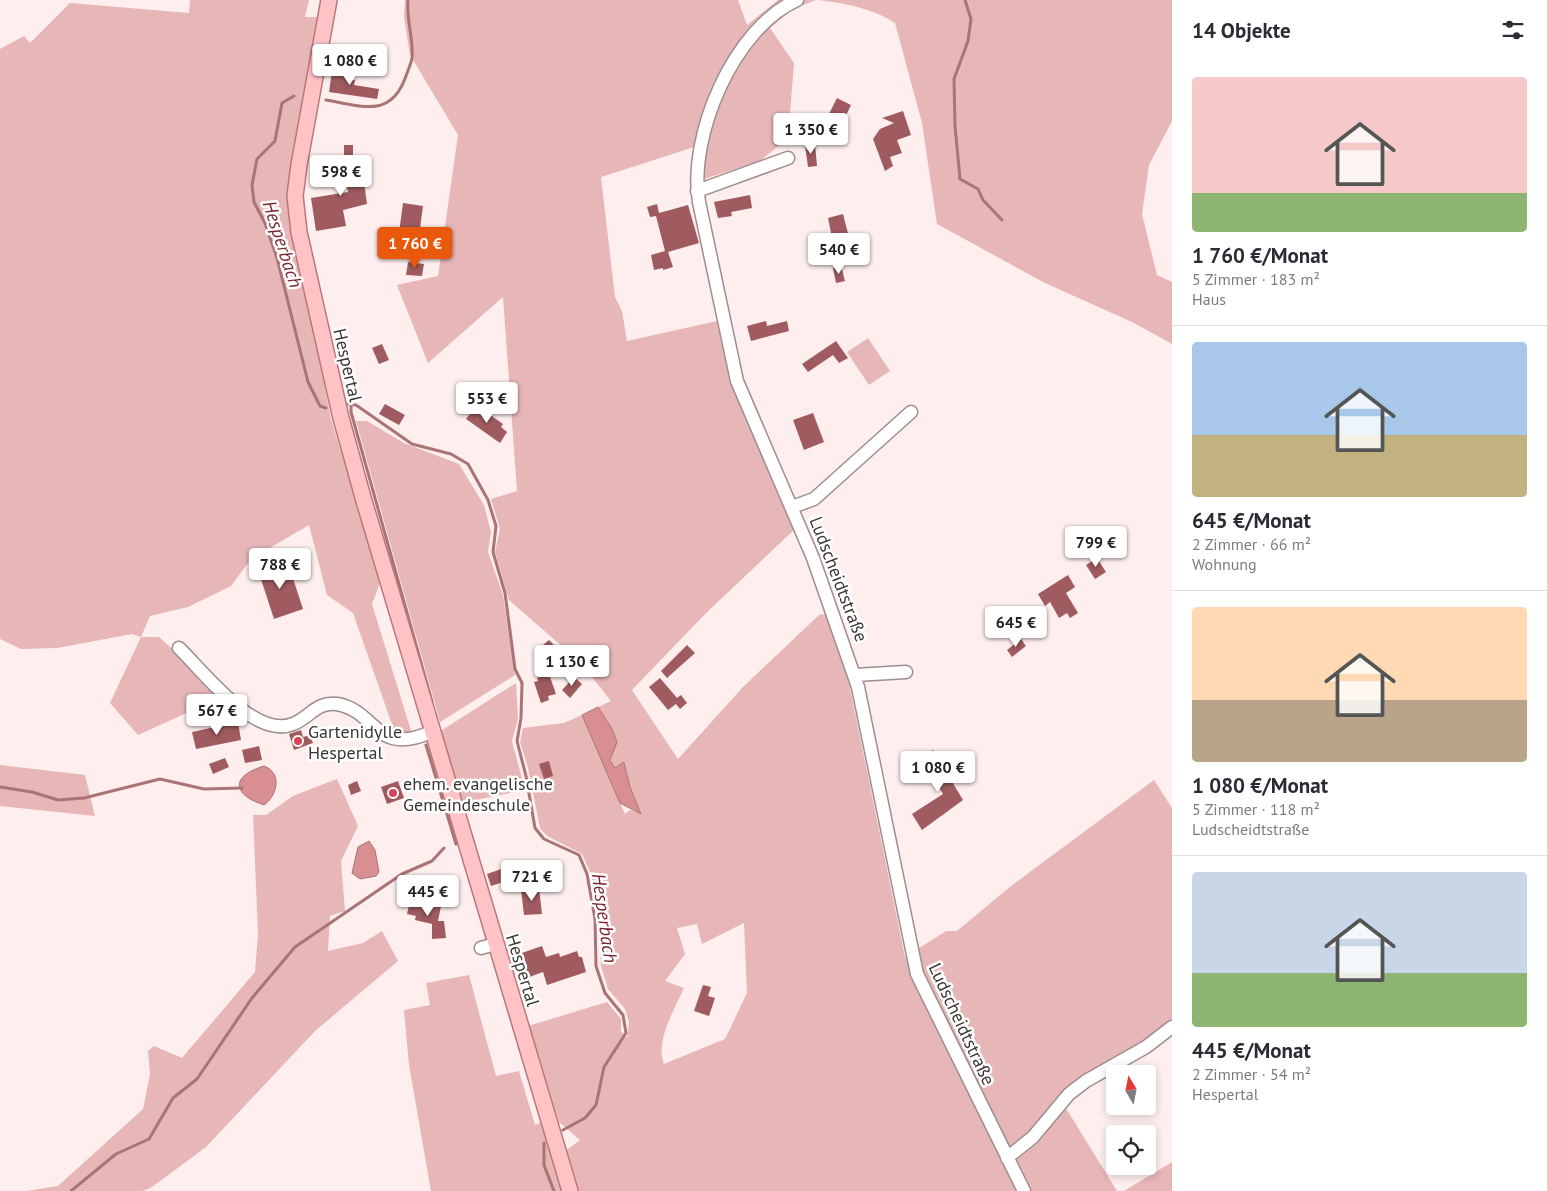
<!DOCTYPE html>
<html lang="de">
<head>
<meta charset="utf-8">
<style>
	:root { --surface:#fff; --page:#f7f7f7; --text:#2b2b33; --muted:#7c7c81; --line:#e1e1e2; --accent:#ea580c }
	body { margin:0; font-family:"PT Sans",sans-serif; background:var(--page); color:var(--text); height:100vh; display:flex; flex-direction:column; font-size:19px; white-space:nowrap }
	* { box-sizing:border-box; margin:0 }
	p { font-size:16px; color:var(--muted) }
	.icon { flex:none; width:28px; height:28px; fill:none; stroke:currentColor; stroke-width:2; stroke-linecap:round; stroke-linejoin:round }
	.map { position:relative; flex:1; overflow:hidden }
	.panel { display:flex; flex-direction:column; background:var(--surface); width:375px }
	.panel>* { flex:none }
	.needle { width:32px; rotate:350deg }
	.controls { position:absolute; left:1106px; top:1065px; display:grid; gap:10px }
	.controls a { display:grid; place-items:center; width:50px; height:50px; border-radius:5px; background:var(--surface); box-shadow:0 2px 8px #0003; font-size:25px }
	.price { position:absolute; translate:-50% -42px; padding:0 11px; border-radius:5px; background:#fff; color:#222; font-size:16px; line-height:32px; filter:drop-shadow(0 1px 2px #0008) }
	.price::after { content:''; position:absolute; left:50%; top:30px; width:15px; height:11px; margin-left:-8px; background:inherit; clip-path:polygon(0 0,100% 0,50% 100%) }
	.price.current { background:var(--accent); color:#fff }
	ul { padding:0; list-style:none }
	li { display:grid; align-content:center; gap:10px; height:265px; padding:0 20px }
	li+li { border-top:1px solid var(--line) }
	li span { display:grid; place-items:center; height:155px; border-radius:5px; color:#555 }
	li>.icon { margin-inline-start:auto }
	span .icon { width:90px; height:90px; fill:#fffc; stroke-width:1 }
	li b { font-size:21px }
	h2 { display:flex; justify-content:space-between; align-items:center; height:60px; padding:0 20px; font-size:21px }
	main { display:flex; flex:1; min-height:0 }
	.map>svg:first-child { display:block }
</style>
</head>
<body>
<main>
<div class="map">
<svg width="1172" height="1191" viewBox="0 0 1172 1191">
	<rect width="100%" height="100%" fill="#fee"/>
	<path fill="#e7b6b7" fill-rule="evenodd" d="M190,0h119l-4,17h14l-28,146 -2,42 42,214 49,164 -8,21 40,130 -17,-1 -42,-120 -26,-18 -18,-70 -58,34 -20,27 -43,21 -38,9 -9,21h18l20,18 41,43 -82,37 -28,-32 31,-66 -9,-3 -75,14 -36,1 -21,-10v-590l24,-13 6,7 40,-40 119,10z
		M405,0h333l9,25 31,-25h38l-23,9 -23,19 24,35 -6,75 -28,23 -56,18 3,-36 -106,34 14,120 7,14 5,30 90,-20 10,47 17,48 52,112 -90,85 -74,77 46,69 65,-72 76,-72 6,-1 23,64 57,279 41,-26h11l54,-45 143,-106 18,28v215l-113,74 58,94h-540l-13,-39 16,-12 -21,-18 -31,-96 79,-24 14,17v12l6,7 2,-16 -4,-13 -17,-20 -7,-23 -2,-44 -8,-48 -9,-20 -35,-18 -7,-8 -12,-60 -8,-26 3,-14 41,-5 18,-8 43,99 5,-4 11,3 -11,-26 -5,-24 -10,5 -5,-9 2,-30 -14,-22 13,-6 -31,-39 -71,-62 -14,-48 5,-23 -9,-30 26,-8 -14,-194 -75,66 -31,-78 41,-9 20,-141 -48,-80 -6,-38zM744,923l3,70 -22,46 -61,25c-9,-22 10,-54 20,-76l-19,-7 20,-27 -8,-26 20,-4 5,20z
		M818,0h354v121l-23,44 -7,49 15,61 15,7v62l-40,-22 -87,-39 -108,-59 -15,-101 -27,-100c-23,-15 -51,-20 -77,-23z
		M868,338l22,33 -21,14 -22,-33z
		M356,421h11l37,22 55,21 25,41 7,27 -3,20 15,43 12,80 -75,47z
		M516,683l2,36 -6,22 13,49 -64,13 -22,-71z
		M0,765l85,10 10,41 -95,-10z
		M337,779l21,47 -17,35 4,50 -15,5 -2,35 35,-8 19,-12 16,30 -83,70 -109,116 -54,40 -9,4h-116l31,-5 85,-77 7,-35 -2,-23 6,-5 28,12 73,-86 3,-38 -5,-119h13l27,-19z
		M469,975l27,101 23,-5 16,54 9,-4 20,70h-133l-22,-126 -5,-55 26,-5 -4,-22z
		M1172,1162v29h-48z"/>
	<path fill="#d98f92" stroke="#aa7476" d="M598,707l14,22 5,13 -7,18 5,8 9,-6 6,25 11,27 -21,-11 -38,-88z
		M264,766c19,7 13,30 0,39 -33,-11 -33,-29 0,-39z
		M369,841l6,9 4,22 -3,4 -16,3 -8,-6 6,-26z"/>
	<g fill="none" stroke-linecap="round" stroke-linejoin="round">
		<path stroke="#aa7476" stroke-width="3" d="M965,0l6,19 -3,22 -14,38 1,47 5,53 18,10 5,11 19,20
			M294,96l-12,7 -7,38 -18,18 -5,26 2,17 11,21 12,35 31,124 12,24 6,2
			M326,100c36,6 65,19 80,-24 2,-6 5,-12 6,-18 2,-17 -6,-39 -4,-58
			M347,404l9,1 56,39 39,10 17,10 20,36 8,26 -3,26 12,41 10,76 7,14 -1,35 -4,23 9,35 9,52 9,11 35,16 8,19 8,45 1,47 9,27 18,22 3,18 -22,34 -8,38 -11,13 -22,12
			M351,404v8l81,290
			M426,745l30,99
			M0,787l32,5 26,8 26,-2 76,-19 44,10 38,-1
			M544,1143v22l10,26
			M71,1191l45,-37 33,-15 24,-41 24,-19 55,-81 43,-51 107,-73 30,-13 12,-13"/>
	</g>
	<path fill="#9f5b5f" d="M332,71l20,3 -1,6h4l-1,5 25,4 -2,10 -48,-7z
		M837,98l14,7 -11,23 -15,-6z
		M903,111l8,24 -14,5 5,13 -12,4 3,9 -8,5 -12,-32 7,-10 14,-6 -12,-5z
		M815,144l2,22 -9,1 -3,-22z
		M344,145h9v24l9,-1 5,36 -24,6 3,16 -30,5 -5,-33 37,-6 -4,-21z
		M750,195l2,13 -21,4 1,4 -14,2 -4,-16z
		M403,203l20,3 -4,30 -20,-3z
		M657,204l2,9 29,-8 11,38 -31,9 5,15 -10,3v-2l-9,2 -3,-15 14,-4 -9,-35 -6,1 -3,-10z
		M843,214l8,31 17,-3 1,7 -33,8 -8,-39z
		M408,262l16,2 -2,12 -16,-1z
		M841,266l4,15 -9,2 -3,-15z
		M766,321l1,5 20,-5 2,10 -38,10 -4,-15z
		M836,341l12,17 -9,5 -6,-8 -25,17 -6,-8z
		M382,344l7,16 -10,4 -7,-16z
		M385,404l20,11 -6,10 -20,-11z
		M479,407l24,17 -2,3 6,5 -7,11 -34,-24 7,-9 3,2z
		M813,413l11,29 -20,8 -11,-30z
		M1097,558l9,14 -11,7 -9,-14z
		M287,560l16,49 -29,10 -16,-49z
		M1068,575l7,12 -9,6 12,20 -8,5 -3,-5 -8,5 -9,-16 -5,4 -7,-12z
		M1021,639l5,7 -14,11 -5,-7z
		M549,640l8,8 -6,6 -8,-9z
		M687,645l8,8 -28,25 -6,-7z
		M549,674l7,20 -8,2 1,4 -8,3 -7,-21 4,-1 -1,-3z
		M574,677l8,7 -12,14 -8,-8z
		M660,678l17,20 4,-3 6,8 -7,6 -4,-5 -8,6 -19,-23z
		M238,722l3,18 -45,9 -4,-17z
		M301,730l2,7 7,-2 3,8 -19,7 -5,-16z
		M259,746l3,14 -17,3 -3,-13z
		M933,750l30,50 -41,30 -10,-16 31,-20 -22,-37z
		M225,758l4,9 -16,7 -4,-10z
		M549,761l4,15 -9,3 -5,-15z
		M357,781l4,10 -10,4 -3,-10z
		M398,781l6,17 -17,6 -6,-17z
		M539,862l3,7 -51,17 -4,-12 17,-6 11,1z
		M539,888l3,26 -18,1 -3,-25z
		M410,900l31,6 -3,15h6l2,17 -14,1v-15l-17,-4 1,-4 -9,-2z
		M542,946l4,11 13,-4 1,4 17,-6 2,6h3l4,15 -39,13 -4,-13 -22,8 -8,-24z
		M703,985l8,2 -3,9 7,2 -6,18 -15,-5z"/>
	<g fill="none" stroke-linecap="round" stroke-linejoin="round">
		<defs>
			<path id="minor" d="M797,0c-63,28 -109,135 -98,202l38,179 76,177 45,129 59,287 107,217
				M697,191l91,-33
				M792,507l22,-8 97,-87
				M179,648c24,23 76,92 114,76 16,-6 24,-23 44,-20 40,7 38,53 94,28
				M855,675l51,-3
				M481,948l14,-4
				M1007,1158l26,-21 36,-43 17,-13 60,-34 26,-20"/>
			<path id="major" d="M329,0l-30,165 -4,31 4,36 42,186 23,83 206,690"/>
		</defs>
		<use href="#minor" stroke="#9d8e8e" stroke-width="15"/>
		<use href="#major" stroke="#ba777b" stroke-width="18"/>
		<use href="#minor" stroke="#fff" stroke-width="12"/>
		<use href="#major" stroke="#ffc3c6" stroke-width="15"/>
	</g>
	<g fill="#d54558" stroke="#fff" stroke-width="2">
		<circle cx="298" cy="741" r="5"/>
		<circle cx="393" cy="793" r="5"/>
	</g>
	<g text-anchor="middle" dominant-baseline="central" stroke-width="5" stroke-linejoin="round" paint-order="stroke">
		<g font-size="18" fill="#3b3535" stroke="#fff">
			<text transform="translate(348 365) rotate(77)">Hespertal</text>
			<text transform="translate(839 579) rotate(69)">Ludscheidtstraße</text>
			<text transform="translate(523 970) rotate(73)">Hespertal</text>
			<text transform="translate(962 1024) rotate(65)">Ludscheidtstraße</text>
		</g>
		<g font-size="18" fill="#3b3535" stroke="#fff" text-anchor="start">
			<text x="308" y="731">Gartenidylle<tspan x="308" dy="21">Hespertal</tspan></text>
			<text x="403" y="783">ehem. evangelische<tspan x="403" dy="21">Gemeindeschule</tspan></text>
		</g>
		<g font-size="19" font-style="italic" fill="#7d2632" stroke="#fff">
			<text transform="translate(283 244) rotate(72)">Hesperbach</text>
			<text transform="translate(605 918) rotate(82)">Hesperbach</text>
		</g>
	</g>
</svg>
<div class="controls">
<a><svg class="needle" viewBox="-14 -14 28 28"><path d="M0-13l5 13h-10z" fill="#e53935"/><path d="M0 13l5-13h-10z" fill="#7c7c81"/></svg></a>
<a><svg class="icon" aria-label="locate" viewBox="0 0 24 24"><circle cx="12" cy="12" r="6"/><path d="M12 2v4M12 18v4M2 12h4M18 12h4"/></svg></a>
</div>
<b class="price" style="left:350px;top:86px">1 080 €</b>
<b class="price" style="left:811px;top:155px">1 350 €</b>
<b class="price" style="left:341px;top:197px">598 €</b>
<b class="price current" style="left:415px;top:269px">1 760 €</b>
<b class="price" style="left:839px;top:275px">540 €</b>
<b class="price" style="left:487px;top:424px">553 €</b>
<b class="price" style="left:1096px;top:568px">799 €</b>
<b class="price" style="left:280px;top:590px">788 €</b>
<b class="price" style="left:1016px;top:648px">645 €</b>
<b class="price" style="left:572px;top:687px">1 130 €</b>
<b class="price" style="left:217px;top:736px">567 €</b>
<b class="price" style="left:938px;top:793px">1 080 €</b>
<b class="price" style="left:532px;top:902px">721 €</b>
<b class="price" style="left:428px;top:917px">445 €</b>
</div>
<section class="panel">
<h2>14 Objekte<svg class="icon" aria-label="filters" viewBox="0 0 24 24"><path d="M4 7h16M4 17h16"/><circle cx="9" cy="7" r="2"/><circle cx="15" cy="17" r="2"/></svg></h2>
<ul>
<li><span style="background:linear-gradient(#f6c9c9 75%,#8fb573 0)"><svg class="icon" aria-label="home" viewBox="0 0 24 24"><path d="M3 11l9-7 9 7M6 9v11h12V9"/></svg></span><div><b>1 760 €/Monat</b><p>5 Zimmer · 183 m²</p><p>Haus</p></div></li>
<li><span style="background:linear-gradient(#a9c7e8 60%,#c2b280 0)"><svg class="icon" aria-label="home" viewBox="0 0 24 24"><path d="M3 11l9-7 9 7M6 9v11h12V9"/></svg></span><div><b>645 €/Monat</b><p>2 Zimmer · 66 m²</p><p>Wohnung</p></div></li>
<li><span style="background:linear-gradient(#ffd9b3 60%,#b9a48a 0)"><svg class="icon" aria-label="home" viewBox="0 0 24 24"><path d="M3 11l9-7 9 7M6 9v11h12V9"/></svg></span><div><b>1 080 €/Monat</b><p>5 Zimmer · 118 m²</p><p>Ludscheidtstraße</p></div></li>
<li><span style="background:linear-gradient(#c9d6e8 65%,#8fb573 0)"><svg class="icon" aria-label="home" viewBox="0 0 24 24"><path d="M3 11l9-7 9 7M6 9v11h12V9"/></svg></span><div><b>445 €/Monat</b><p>2 Zimmer · 54 m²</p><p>Hespertal</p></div></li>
</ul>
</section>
</main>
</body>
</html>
